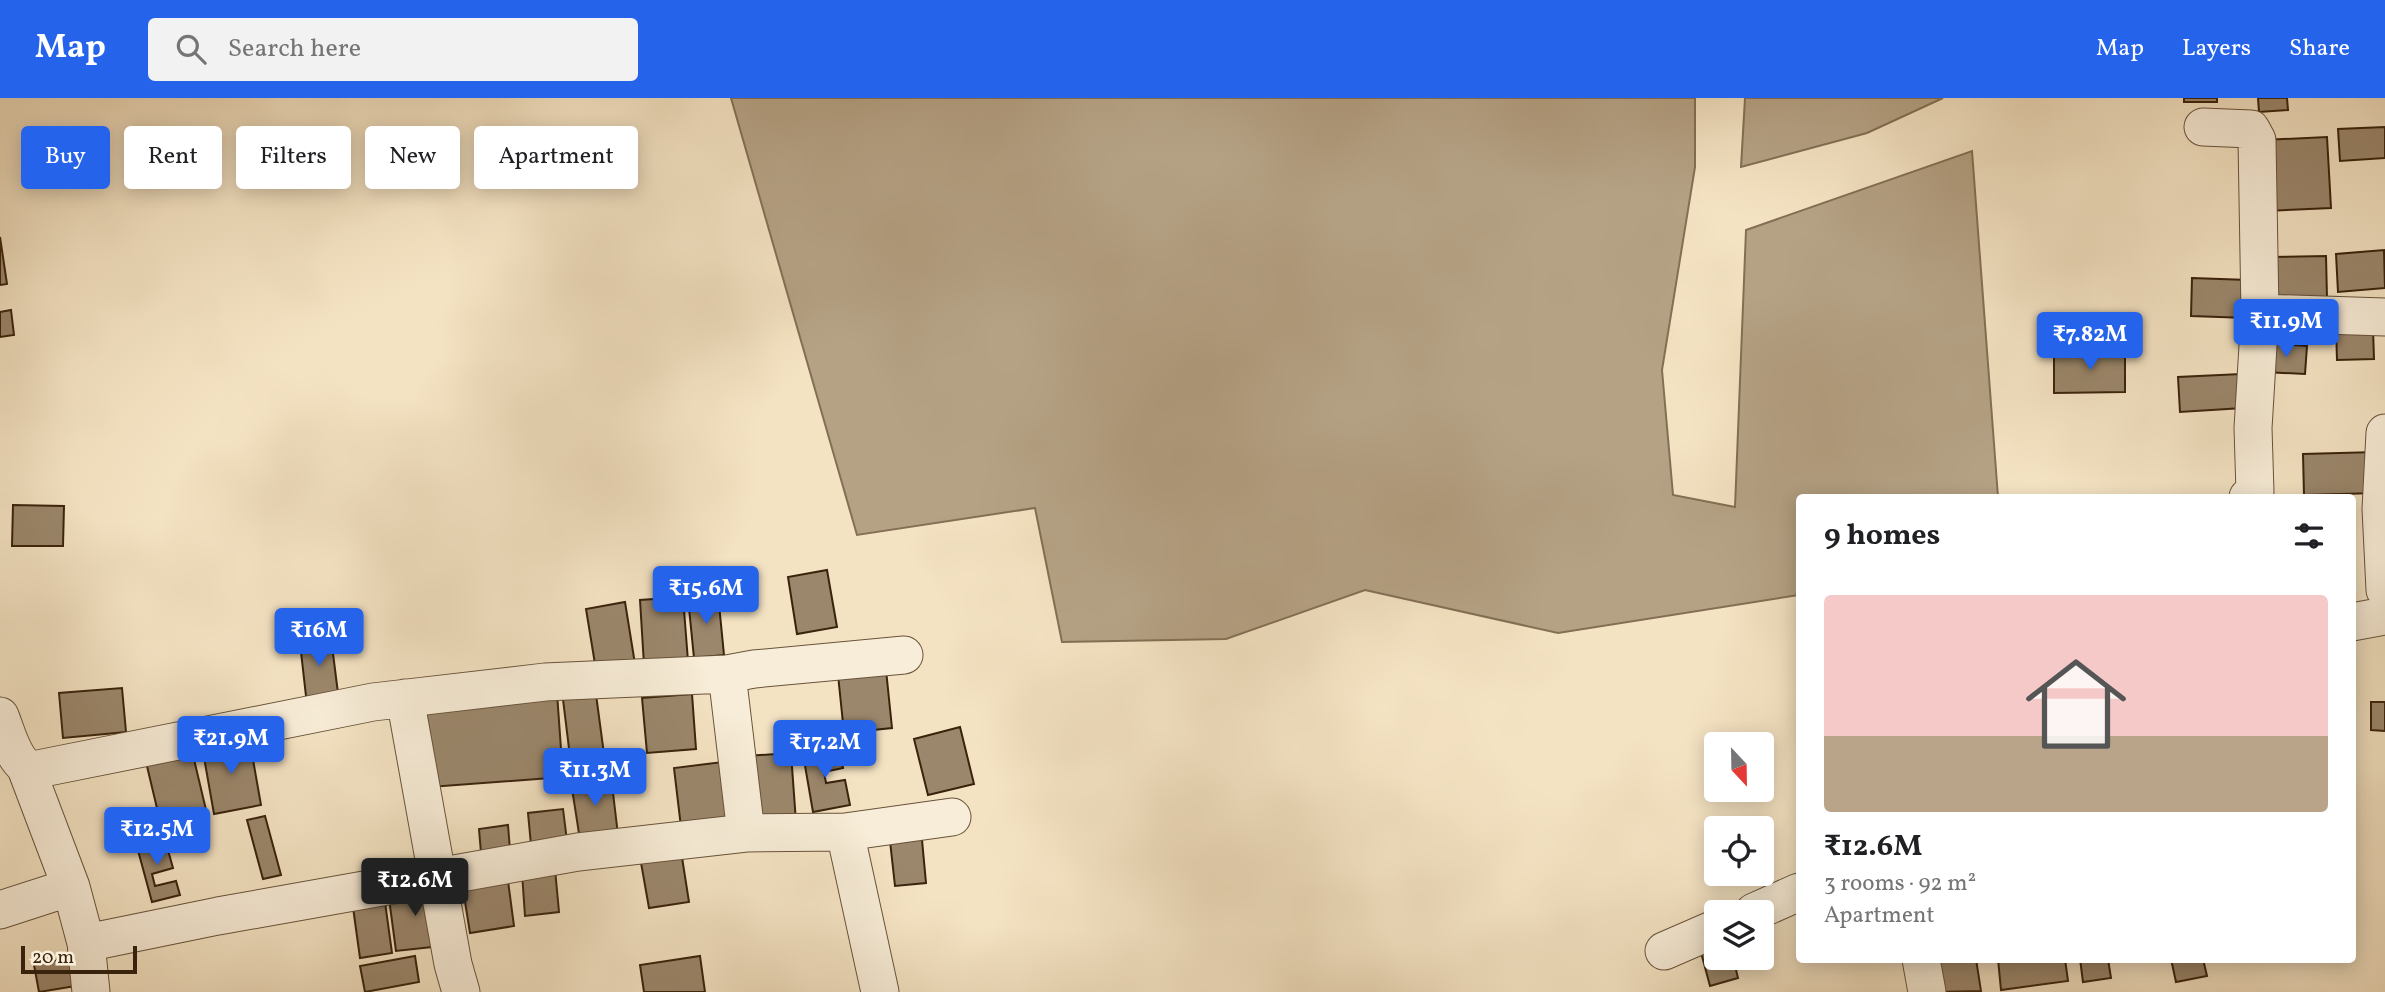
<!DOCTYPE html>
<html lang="en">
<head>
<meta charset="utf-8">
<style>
	:root { --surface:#fff; --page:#f2f2f2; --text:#202124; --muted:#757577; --line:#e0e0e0; --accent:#2563eb }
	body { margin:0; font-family:Vollkorn,serif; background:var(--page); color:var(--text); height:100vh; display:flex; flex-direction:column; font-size:26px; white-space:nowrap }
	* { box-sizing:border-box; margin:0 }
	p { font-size:23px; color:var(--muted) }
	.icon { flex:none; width:38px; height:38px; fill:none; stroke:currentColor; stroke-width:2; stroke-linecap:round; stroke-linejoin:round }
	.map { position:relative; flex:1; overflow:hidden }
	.panel { position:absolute; left:1796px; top:396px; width:560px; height:469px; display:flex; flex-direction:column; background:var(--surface); border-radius:7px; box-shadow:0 4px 18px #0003 }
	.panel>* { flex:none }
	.hud { position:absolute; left:21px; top:28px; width:665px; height:63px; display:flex; gap:14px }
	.needle { width:46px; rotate:158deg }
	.buttons { position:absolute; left:1704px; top:634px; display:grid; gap:14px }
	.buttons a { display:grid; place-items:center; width:70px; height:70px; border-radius:7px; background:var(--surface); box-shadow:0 4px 18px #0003; font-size:35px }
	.scale { position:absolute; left:21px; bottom:18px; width:116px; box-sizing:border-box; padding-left:7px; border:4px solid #3a230d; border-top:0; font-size:19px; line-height:24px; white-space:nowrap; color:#3a230d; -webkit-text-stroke:5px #f8edd8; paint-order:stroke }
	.price { position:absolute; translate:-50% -60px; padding:0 16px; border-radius:7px; background:var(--accent); color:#fff; font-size:23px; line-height:46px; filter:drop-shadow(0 2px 4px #0008) }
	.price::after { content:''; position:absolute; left:50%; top:42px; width:21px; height:16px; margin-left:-10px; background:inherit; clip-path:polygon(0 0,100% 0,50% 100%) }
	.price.current { background:#222; color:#fff }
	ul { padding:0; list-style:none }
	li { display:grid; align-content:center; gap:14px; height:371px; padding:0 28px }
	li+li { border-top:2px solid var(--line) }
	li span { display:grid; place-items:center; height:217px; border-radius:7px; color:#555 }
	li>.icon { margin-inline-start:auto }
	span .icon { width:126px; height:126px; fill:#fffc; stroke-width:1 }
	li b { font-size:30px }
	h2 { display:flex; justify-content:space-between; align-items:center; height:84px; padding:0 28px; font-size:30px }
	.chip { padding:0 24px; border-radius:7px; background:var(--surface); box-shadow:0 4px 18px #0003; font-size:24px; line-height:63px }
	.chip.current { background:var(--accent); color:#fff }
	header { display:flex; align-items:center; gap:42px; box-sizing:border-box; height:98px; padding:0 35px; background:var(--accent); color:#fff }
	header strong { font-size:33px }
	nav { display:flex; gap:38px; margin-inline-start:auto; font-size:24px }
	.search { width:490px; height:63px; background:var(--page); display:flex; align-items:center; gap:18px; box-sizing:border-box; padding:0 24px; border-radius:7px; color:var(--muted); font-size:26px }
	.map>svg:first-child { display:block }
</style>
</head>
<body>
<header>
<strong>Map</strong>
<div class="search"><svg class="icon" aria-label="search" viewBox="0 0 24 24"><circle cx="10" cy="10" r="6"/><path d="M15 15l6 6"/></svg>Search here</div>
<nav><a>Map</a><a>Layers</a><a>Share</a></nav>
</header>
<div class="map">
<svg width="2385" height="894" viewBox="0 0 2385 894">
	<rect width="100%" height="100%" fill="#f4e3c3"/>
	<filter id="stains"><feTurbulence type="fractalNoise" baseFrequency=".00286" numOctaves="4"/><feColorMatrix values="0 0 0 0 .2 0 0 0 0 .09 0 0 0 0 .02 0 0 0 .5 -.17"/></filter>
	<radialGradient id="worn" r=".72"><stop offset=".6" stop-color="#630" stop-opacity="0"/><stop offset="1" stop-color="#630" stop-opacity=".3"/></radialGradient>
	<path fill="#b5a285" stroke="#846f55" stroke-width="2" d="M731,0h964v69l-33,203 11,125 62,12 11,-277 226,-79 26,346h-199v98l-241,38 -193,-43 -139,49 -164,3 -27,-134 -178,27z
		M1745,0h198l-76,35 -126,34z"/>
	<path fill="#9b876c" stroke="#3a230d" stroke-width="2" d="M2184,0h33v4h-33z
		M2258,0h29l1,12 -29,2z
		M2385,29v31l-45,3 -2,-32z
		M2327,39l4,71 -66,3 -3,-71z
		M0,139l7,47 -7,1z
		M2384,152l1,38 -47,4 -2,-38z
		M2326,158l1,42 -60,1v-42z
		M2192,180l56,2 -1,38 -56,-2z
		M11,212l3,25 -14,2v-25z
		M2373,230l1,31 -37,1 -1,-31z
		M2267,245l40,3 -2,28 -41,-2z
		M2125,253v41l-71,1v-41z
		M2241,276l2,34 -63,4 -2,-35z
		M2376,354l1,41 -73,2 -1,-41z
		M13,407l51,1 -1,40h-51z
		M827,472l10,57 -40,7 -9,-57z
		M718,496l6,61 -30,3 -6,-60z
		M683,499l5,64 -44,4 -4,-65z
		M625,504l10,62 -39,6 -10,-61z
		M330,532l9,71 -32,4 -8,-71z
		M885,562l7,68 -48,5 -7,-68z
		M595,589l11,82 -34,4 -10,-82z
		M122,590l4,44 -63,6 -4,-45z
		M557,595l6,84 -133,10 -6,-83z
		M692,596l4,55 -49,4 -5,-55z
		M2371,604h14v29l-14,-1z
		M960,629l14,57 -46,11 -14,-56z
		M249,639l12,68 -47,9 -12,-68z
		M839,649l4,21 -19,4 2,11 19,-3 5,25 -37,7 -10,-58z
		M192,653l15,63 -46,11 -15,-63z
		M791,655l5,69 -47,3 -4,-69z
		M731,663l7,58 -57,8 -7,-59z
		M611,678l7,59 -38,5 -9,-58z
		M563,711l4,32 -36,4 -3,-32z
		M265,718l16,59 -18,4 -16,-59z
		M508,727l2,25 -29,3 -2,-24z
		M921,731l5,54 -31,3 -6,-54z
		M164,738l9,32 -21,6 3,12 21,-5 4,14 -28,7 -16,-59z
		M681,753l8,51 -40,6 -9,-51z
		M555,771l4,43 -34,4 -3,-43z
		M508,783l6,45 -44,7 -7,-44z
		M433,787l8,61 -45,5 -8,-60z
		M384,797l8,58 -32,5 -8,-58z
		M1717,842v17h16l5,21 -28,8 -11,-41z
		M415,858l4,26 -54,10 -5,-26z
		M700,858l5,36h-61l-4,-27z
		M76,859l6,28 -43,7 -5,-27z
		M1930,861h46l5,32 -46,1z
		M1998,861h67l3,22 -67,9z
		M2080,861h28l3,19 -28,4z
		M2171,861h32l4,17 -31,6z"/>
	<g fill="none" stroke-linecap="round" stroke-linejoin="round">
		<defs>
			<path id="minor" d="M2203,29l48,2 6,11 3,173
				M2385,335l-4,76 4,81
				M2248,399l7,-5 -2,-64 7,-115 125,4
				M2352,524l33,-6
				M727,576l19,159
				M405,600l48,266 8,28
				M0,618c7,17 14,49 33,54l340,-68 172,-20 182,-8 27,-5 150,-14
				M26,670l45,119 15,56 5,49
				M845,734l35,160
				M0,812l71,-23
				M1754,814l45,-20
				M86,845l132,-27 360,-64 168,-19 99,-1 107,-15
				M1664,853l53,-23
				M1921,861l6,33"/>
		</defs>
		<use href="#minor" stroke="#68533a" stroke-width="39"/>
		<use href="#minor" stroke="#f8edd8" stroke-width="37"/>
	</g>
	<rect width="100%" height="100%" filter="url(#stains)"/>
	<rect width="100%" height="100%" fill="url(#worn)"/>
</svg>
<div class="buttons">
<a><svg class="needle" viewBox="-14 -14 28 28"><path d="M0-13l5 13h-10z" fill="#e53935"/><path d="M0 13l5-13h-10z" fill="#757577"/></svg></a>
<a><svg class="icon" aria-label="locate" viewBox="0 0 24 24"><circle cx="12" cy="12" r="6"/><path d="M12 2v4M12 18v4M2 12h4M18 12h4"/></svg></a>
<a><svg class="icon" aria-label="layers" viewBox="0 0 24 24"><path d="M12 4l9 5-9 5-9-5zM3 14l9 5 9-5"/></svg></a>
</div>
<div class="scale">20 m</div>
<b class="price" style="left:2286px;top:261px">₹11.9M</b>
<b class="price" style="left:2090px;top:274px">₹7.82M</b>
<b class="price" style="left:706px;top:528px">₹15.6M</b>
<b class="price" style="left:319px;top:570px">₹16M</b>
<b class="price" style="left:231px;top:678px">₹21.9M</b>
<b class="price" style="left:825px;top:682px">₹17.2M</b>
<b class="price" style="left:595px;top:710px">₹11.3M</b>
<b class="price" style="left:157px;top:769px">₹12.5M</b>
<b class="price current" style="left:415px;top:820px">₹12.6M</b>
<div class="hud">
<a class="chip current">Buy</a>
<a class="chip">Rent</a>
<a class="chip">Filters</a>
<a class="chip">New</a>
<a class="chip">Apartment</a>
</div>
<section class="panel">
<h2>9 homes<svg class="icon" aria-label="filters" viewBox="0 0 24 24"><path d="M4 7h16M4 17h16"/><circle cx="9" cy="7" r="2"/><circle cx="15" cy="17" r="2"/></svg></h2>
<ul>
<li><span style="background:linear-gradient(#f6c9c9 65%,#b9a48a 0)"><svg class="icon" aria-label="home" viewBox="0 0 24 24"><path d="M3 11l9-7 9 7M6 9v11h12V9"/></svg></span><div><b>₹12.6M</b><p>3 rooms · 92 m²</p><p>Apartment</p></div></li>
</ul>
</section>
</div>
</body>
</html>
